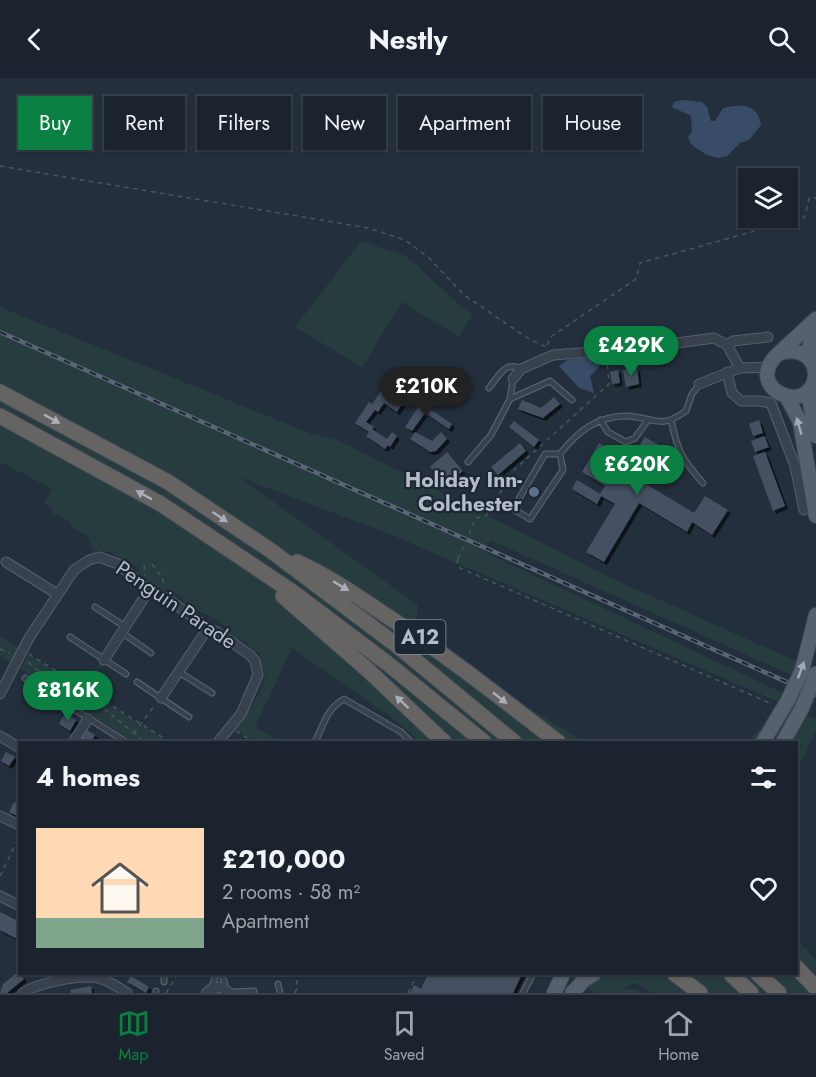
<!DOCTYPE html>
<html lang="en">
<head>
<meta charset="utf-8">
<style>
	:root { --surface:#1b232e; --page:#242b36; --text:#f1f3f6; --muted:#a0a4aa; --line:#39404a; --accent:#0b8043 }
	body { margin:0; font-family:Jost,sans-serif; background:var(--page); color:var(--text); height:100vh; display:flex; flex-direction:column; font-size:22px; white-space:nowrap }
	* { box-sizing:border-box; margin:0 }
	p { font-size:20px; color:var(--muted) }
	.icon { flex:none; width:33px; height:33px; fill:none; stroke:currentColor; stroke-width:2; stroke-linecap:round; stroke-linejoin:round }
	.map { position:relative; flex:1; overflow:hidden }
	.drawer { position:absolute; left:18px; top:663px; width:780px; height:234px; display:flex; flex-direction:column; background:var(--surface); border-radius:0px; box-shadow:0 2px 4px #0004,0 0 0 2px var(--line) }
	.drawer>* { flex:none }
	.hud { position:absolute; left:18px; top:18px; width:780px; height:54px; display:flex; gap:12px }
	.buttons { position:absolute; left:738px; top:90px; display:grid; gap:12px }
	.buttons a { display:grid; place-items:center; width:60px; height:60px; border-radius:0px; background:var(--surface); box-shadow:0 2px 4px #0004,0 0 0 2px var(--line); font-size:30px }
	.price { position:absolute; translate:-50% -51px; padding:0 14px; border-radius:21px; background:var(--accent); color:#fff; font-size:20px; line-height:39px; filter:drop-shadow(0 2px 3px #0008) }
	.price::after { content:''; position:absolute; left:50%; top:36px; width:18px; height:14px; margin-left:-9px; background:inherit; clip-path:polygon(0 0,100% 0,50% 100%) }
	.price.on { background:#222; color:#fff }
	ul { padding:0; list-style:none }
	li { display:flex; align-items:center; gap:18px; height:150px; padding:0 18px }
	li span { display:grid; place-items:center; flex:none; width:168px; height:120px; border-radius:0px; color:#555 }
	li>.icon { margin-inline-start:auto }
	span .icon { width:72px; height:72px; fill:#fffc; stroke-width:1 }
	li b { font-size:26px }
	h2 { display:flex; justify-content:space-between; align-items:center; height:72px; padding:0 18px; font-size:26px }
	.chip { padding:0 21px; border-radius:0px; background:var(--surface); box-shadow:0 2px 4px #0004,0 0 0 2px var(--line); font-size:21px; line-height:54px }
	.chip.on { background:var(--accent); color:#fff }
	header { display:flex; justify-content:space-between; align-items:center; height:78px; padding:0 18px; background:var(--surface); font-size:27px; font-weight:700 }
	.dock { display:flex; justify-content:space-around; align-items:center; height:84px; border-top:2px solid var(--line); background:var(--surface); font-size:16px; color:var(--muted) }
	.dock a { display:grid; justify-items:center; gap:3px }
	.dock .on { color:var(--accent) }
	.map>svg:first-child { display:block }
</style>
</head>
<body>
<header><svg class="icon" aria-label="back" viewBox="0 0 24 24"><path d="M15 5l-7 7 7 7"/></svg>Nestly<svg class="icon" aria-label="search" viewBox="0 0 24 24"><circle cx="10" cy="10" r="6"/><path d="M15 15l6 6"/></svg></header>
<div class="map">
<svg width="816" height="915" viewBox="0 0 816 915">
	<defs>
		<filter id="shadow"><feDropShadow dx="3" dy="3" stdDeviation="0" flood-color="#0009"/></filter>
	</defs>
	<rect width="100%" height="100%" fill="#242f3e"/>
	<path fill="#263c3f" d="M361,163l45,15 54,49 13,9 -14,23 -57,-35 -40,65 -67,-40z
		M0,229l312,127 28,7 269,136 207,93v16l-326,-146 -5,12 298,141 -7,8 -384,-166 -153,-58 179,128 -2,19 107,80 61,38h-165l-7,-8 -24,-19 -96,-67 -37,79 26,15h-25l-21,-13c6,-5 7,-11 12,-17 9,-12 17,-24 18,-41 -5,-4 -6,-9 -5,-16l-18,-16 -4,1c-7,-4 -9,-7 -13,-13 -9,-11 -30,-16 -41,-24l-1,-4 -12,-9c-13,2 -30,-9 -33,-22l-12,-8 -4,1c-8,-9 -15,-12 -29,-10l-5,-15 -17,-10 -1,-4 -12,-8 -5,1 -1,-7 -8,-5 9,-14 -53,-27z
		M0,558l19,12 -8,15 -11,-7z
		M29,577l140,87h-35l-114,-73z
		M781,630l35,11v11l-19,41 -1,-29h-49z
		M797,861l19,21v33h-164l-17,-10 -13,6h12l11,4h-50l-27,-19h228z"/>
	<path fill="#394c67" d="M682,22l20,2 5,5 4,14h4l8,-13c17,-4 35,-5 38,17l-12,15 -9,3 -13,13 -9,2 -11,-3 -8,-5 -8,-6 -3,-7 4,-5 -1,-16 -19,-9 2,-5z
		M600,278l2,6 -3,1v4l-9,9 4,17 -15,-5 -20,-22 8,-6z"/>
	<path fill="#455162" filter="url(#shadow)" d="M637,290l2,16 -13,3 -3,-17z
		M618,292l2,13 -8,1 -2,-12z
		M382,312l20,14 -5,8 -13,-9 -6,9 -3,-2 -9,12 8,5 -2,2 15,10 5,-7 5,4 -7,11 -2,-2 -3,4 -19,-13 3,-4 -14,-9 14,-21 3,2z
		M554,319l6,7 -17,14 -25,-9 4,-9 19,8z
		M421,325l31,21 -3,5 -24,-16 -13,18 -7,-4z
		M759,342l4,13 -10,3 -4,-12z
		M514,343l25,19 -5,7 -25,-20z
		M415,354l17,9 9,-9 6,7 -11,12 -6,1 -20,-13z
		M764,358l5,11 -14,5 -4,-11z
		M645,359l17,10 -21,34 53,32 11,-17 23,14 -16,25 -20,-13 -5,10 -48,-29 -35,59 -18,-10 29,-48 -14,-8 -4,8 -25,-15 5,-9 23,14 5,-8 -23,-14 17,-29 31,18z
		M520,365l6,8 -28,24 -7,-8z
		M447,374l16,19 -14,11 -7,-9 -4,3 -8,-9z
		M765,374l20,54 -12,5 -20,-55z
		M65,635l11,7 -6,11 -11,-7z
		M85,651l10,6 -4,7h-5l-7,-4z
		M6,674l9,5 -6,9 -8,-5z
		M14,724l6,3 -3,11 -8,-4z
		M0,834l20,10v12l-3,5 -17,-9z
		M18,894l6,7 -17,14h-7l3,-9z
		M428,896h94l-9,19h-103l4,-8 7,4z
		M131,898l18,11 -3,6 -19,-11z
		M91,908l1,7h-21l-1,-3z"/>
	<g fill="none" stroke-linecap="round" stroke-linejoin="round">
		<defs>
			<path id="service" d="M489,310c10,-12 16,-28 33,-19
				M510,321l3,-20
				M600,342l8,12 18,10 9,-4 13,-18
				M671,342c7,32 10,38 32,63
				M560,376h-15l-32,55 17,10 33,-49 -3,-16c17,-22 38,-39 68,-38 28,2 31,14 58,-5l6,-17 7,-9
				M468,384l23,-27 19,-36 40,-18 22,19
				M95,529l29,19
				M121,554l30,21
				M70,559l56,37
				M179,594l33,21
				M25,600l101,64
				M137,604l52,35
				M315,664c8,-16 12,-34 29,-43l57,33 10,10
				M164,896v8
				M222,896l4,14
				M278,906l2,9
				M211,911l5,-15
				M230,914l24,-1
				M156,915v-2
				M523,915l10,-19"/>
			<path id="minor" d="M727,267l6,-4 35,-4
				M727,294l5,21 9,8h19l11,2 24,63 9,44
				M513,301l8,-10 32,-14 79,-6 82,-11 13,7 13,23
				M699,306l41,-16 28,-1
				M6,484l51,32
				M104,582l45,-70
				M0,616l29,-56 45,-68 15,-10 10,-3 19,7 31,26 19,9 40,29 9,4 33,23 5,6 3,14 -17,39 -23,28
				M161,620l47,-70
				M0,658l20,12
				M73,664l15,-23
				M0,738l19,9
				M0,818l20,10
				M23,915c14,-10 58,-19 75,-15 10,2 20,9 29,15
				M206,915l5,-4 10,-2 9,6"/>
			<path id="primary" d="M778,276c17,-7 38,0 37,22 -4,42 -74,13 -37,-22l38,-35
				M810,282v-16l6,-20
				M808,313l8,45
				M787,319l13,25 16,94
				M810,561l6,-24
				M763,664l25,-42
				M783,664l19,-34
				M554,915l9,-19
				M572,915l13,-14 9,-5"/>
			<path id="trunk" d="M0,314l168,90 102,68 129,97 115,95
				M0,338l161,88 133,89 93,70 97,79
				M297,484c31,14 59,33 87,52 60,39 117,84 174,128
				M283,518l85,74 76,72
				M796,889l20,21
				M675,896l25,19
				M731,896l20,19
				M758,896l21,19"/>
		</defs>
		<use href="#service" stroke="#565f6c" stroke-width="7"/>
		<use href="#minor" stroke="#565f6c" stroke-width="11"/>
		<use href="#primary" stroke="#414a57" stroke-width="16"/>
		<use href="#trunk" stroke="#434c59" stroke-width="17"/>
		<path stroke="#44595c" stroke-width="1.5" stroke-dasharray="4.5 4.5" stroke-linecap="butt" d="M0,88l368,62 37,12 23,17 36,38 65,44 17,8 1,2
			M547,267l5,-9 84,-57 4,-16 165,-46 4,-19h7
			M476,440l10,-2 28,-46 95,-86 -2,-23
			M458,481l-1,4 3,5 312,136
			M152,486l11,15v7
			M144,487l1,11
			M0,571l10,4
			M29,576l141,88
			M28,584l31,26 48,23 38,31
			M79,619l21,-31
			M236,653l18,11
			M134,655l21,-28
			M0,798l20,-41
			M413,896l4,1 1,-1
			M166,915l12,-19
			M295,915l2,-5v-14
			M408,915l9,-18 5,3 2,-4"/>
		<use href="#service" stroke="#38414e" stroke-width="4.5"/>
		<use href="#minor" stroke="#38414e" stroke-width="9"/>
		<use href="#primary" stroke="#56606e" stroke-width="14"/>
		<use href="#trunk" stroke="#656462" stroke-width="15"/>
		<defs>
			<path id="rail" d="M0,254l816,363"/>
		</defs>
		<use href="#rail" stroke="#5a6575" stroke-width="4.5"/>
		<use href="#rail" stroke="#1d2633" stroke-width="2" stroke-dasharray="7" stroke-linecap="butt"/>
		<defs>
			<path id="primary-bridge" d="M788,622l14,-30 8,-31
				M802,630l14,-35"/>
		</defs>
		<use href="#primary-bridge" stroke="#414a57" stroke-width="16" stroke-linecap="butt"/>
		<path stroke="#44595c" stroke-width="1.5" stroke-dasharray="4.5 4.5" stroke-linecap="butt" d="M458,481l18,-41"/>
		<use href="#primary-bridge" stroke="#56606e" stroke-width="14"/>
	</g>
	<defs><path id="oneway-solid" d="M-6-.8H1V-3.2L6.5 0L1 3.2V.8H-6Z" transform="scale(1.5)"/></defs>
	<g fill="#a8afba">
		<use href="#oneway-solid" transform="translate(52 341) rotate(29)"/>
		<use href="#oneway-solid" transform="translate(144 417) rotate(-151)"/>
		<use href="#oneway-solid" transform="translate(220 439) rotate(34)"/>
		<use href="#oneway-solid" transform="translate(341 508) rotate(31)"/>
		<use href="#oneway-solid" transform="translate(500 620) rotate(38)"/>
		<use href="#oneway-solid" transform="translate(402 624) rotate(-137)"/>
	</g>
	<g fill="#a1aab7">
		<use href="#oneway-solid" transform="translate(799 348) rotate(-106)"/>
		<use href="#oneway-solid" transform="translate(801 592) rotate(-70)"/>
	</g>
	<circle fill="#5c6f8a" stroke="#1d2633" stroke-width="2" cx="534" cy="414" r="6"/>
	<g text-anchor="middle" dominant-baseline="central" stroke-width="4.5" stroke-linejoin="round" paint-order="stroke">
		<rect fill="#1d2633" stroke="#878f9c" stroke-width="1.5" x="394.5" y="542" width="51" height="34" rx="4.5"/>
		<g font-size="20" font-weight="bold" fill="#b4bcc9">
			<text x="420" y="559">A12</text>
		</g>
		<g font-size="21" font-weight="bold" fill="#b4bcc9" stroke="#1d2633" text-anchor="end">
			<text x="522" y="402">Holiday Inn-<tspan x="522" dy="24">Colchester</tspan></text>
		</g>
		<g font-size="21" fill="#b4bcc9" stroke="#1d2633">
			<text transform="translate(176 527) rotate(34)">Penguin Parade</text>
		</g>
	</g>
</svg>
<div class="buttons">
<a><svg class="icon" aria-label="layers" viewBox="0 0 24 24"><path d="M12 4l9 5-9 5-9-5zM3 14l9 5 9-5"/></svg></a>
</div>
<b class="price" style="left:631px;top:299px">£429K</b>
<b class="price on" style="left:426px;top:340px">£210K</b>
<b class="price" style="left:637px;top:418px">£620K</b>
<b class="price" style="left:68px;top:644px">£816K</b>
<div class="hud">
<a class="chip on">Buy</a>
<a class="chip">Rent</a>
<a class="chip">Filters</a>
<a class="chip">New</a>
<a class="chip">Apartment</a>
<a class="chip">House</a>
</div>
<section class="drawer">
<h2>4 homes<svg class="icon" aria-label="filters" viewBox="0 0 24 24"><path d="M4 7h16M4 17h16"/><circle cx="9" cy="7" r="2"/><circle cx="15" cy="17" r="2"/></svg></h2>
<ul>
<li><span style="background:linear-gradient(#ffd9b3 75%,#7fa58c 0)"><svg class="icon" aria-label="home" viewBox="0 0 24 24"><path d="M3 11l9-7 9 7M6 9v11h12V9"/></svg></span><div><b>£210,000</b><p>2 rooms · 58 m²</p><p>Apartment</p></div><svg class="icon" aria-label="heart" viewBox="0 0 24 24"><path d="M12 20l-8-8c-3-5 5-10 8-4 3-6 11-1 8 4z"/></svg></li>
</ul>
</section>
</div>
<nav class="dock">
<a class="on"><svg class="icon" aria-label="map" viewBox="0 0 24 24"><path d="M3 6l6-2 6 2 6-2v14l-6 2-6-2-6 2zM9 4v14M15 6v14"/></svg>Map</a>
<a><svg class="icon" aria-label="saved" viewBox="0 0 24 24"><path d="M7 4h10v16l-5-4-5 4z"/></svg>Saved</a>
<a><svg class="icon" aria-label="home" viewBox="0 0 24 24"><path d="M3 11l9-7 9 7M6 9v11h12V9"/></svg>Home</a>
</nav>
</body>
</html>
